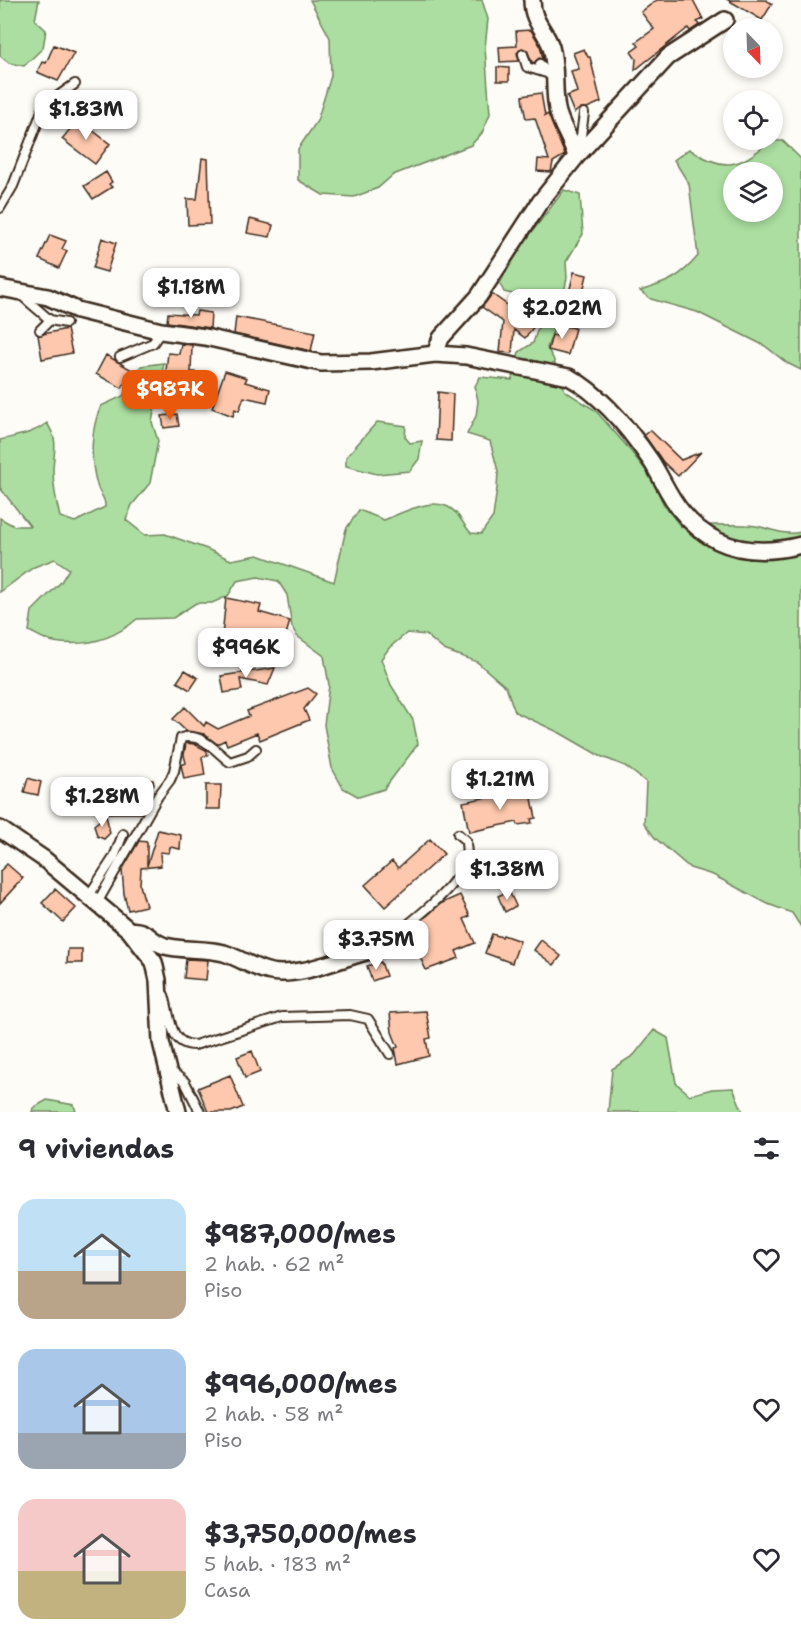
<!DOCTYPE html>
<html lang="es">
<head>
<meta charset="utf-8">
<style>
	:root { --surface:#fff; --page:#f2f2f3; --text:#2b2b33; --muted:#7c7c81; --accent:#ea580c }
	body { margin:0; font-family:"Shantell Sans",sans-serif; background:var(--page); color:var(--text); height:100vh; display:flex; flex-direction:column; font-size:22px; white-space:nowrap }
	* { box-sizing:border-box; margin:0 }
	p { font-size:20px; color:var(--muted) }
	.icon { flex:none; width:33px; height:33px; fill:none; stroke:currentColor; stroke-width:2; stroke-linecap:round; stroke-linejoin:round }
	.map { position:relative; height:1112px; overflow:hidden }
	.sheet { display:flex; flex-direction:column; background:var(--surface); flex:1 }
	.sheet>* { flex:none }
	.needle { width:39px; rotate:157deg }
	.tools { position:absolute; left:723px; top:18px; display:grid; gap:12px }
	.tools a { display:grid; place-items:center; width:60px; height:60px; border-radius:50%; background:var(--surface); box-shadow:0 3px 9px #0003; font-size:30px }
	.price { position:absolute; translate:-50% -51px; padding:0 14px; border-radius:12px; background:#fff; color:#222; font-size:20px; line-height:39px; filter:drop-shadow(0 2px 3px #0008) }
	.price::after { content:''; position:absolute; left:50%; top:36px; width:18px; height:14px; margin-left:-9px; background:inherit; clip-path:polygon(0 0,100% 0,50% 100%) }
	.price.on { background:var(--accent); color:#fff }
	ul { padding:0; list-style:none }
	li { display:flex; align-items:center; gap:18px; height:150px; padding:0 18px }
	li span { display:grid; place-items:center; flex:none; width:168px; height:120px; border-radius:18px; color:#555 }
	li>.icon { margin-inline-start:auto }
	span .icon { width:72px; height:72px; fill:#fffc; stroke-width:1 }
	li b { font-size:26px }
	h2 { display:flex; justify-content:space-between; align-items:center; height:72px; padding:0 18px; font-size:26px }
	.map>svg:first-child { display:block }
</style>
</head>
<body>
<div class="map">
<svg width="801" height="1112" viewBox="0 0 801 1112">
	<rect width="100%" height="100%" fill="#fdfcf7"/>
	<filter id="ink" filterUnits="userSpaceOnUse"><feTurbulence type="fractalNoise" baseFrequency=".0167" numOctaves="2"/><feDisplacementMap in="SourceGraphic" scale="12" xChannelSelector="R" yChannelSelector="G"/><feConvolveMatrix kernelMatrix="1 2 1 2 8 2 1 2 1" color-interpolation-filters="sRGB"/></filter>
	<g filter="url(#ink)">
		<path fill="#abdea0" stroke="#73845f" stroke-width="1.5" fill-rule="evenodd" d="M0,0h39l-4,20 11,10 -3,18 -19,18 -15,-3 -9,-7z
			M310,0h172l6,19 -3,29 5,66 -8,19 -11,12 -78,30 -15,13 -24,9 -31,-2 -25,-15v-31l19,-28 14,-45 -1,-38z
			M770,141h13l18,18v211l-14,-7 -22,-17 -68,-34 -46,-13 -11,-8c26,-8 40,-13 58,-35l-9,-72 -15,-24 15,-11c36,23 50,19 81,-8zM734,172h38v40h-38z
			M564,190l16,5 3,39 -17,28 1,16 -7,34 -13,36 6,10 12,33 30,19 30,34 26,33 13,28 17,22c22,-2 43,-3 65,-2 20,0 34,12 55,7v395l-9,-14 -24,-9 -55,-29 -23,-7 -35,-30 -11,-15 2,-41 -21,-16 -25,-10 -40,-23 -45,-21 -9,-25 -29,-25 -33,-12 -18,-15 -19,-2 -17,14 -9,12 10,26 22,35 5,24 -34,45 -25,8 -16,-9 -11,-20 -8,-43 5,-40 -5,-29 -27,-20 -5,-9 -5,-32 -9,-14 -20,-4 -21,4 -9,15 -16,7h-16l-23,15 -36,1c-23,20 -52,28 -83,23 -8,-1 -17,-7 -25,-11l3,-20 29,-29 8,-13 -14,-10 -21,8 -34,25v-74l14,8h16l-30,-38v-48c18,-5 31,-5 47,-17 12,19 7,26 6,46 0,16 3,32 7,48l15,5 30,-15c1,-9 -6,-13 -8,-22 -7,-25 -7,-55 4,-79l22,-10 9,-18 9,-12 23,-3 -12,59 6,19 -8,42 -18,22 -6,15 19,15 20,-1 42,15 24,11 27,-5 76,27 12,-53 13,-19 25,10c20,-8 55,-28 73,-6 5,6 8,13 14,19l10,1 12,-17 4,-29 1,-17 -8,-30 -23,-7 9,-18 2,-15 -3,-15 5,-9 32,3 7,-28 14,-9 11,-33 -9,-11 -31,-7 -4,-8 12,-26z
			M377,422l29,4 -1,11 5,6 12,-2 -3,18 -9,12 -33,3 -31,-8v-9z
			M654,1030l14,8 8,45 14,12 22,-6 21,-1 10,24h-135l4,-43 22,-14z
			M47,1100l27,5 2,7h-44l1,-4z"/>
		<path fill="#fdc8ad" stroke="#3b2a1e" stroke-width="1.5" d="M657,0h36l10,19 -6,3 2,3 -9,6 -2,-3 -53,42 1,-11 -5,-7 8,-6 -3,-4 18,-13 -13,-17z
			M728,0h38l6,4 -10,16z
			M531,30l9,15 3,14 -4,-1 -5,5 -2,-1 -5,-12 -5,-2 -5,5 2,8 -19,1 -1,-15 18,-1 -1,-15z
			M54,45l20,8 -16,28 -21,-9 5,-10 4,1z
			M584,49l4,8h2l11,45 -14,6h-6l-7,5 -7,-17 10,-4 -6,-21 8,-2 -6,-16z
			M497,67l12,1v13h-12z
			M541,93l4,23 3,-2 17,41 -12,7 -2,10 -14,-1 1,-12 11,1 -14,-42 -9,1 -3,-14 -1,-9z
			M78,119l32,25 -15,20 -33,-25z
			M202,158l6,1 2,65 -22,1 -1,-26h10z
			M106,172l6,10 -3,2 3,3 -19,12 -9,-13z
			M250,219l23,6 -3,12 -23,-4z
			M50,235l16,6 -4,8 5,2 -8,17 -20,-9z
			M102,238l14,5 -9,29 -14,-4z
			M574,272l13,3 -8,33 -13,-3z
			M492,294l43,31 -10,13 -11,-8 -2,23 -12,-1 3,-30 -21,-15z
			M197,311l14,2 -1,15 -43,-6 1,-9 28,2z
			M236,317l79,15 -4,19 -77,-17z
			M560,325l15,3 -7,27 -20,-5 4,-15 5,1z
			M67,329l5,24 -30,6 -4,-24z
			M181,344l11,1 -1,27h4l-2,19 -29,-3 4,-35 11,1z
			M106,355l26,15 -10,18 -26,-14z
			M225,371l22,7 -2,4 25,7 -3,13 -23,-5 -5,14 -4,-2 -2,7 -21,-8z
			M438,392l15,2 -2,47 -15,-1z
			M177,414l2,12 -15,2 -2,-12z
			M650,430l31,30 20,-8 -23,24 -15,-14 -19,-27z
			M226,598l35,7 -2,7 31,9 -13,44 -57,-10z
			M275,668l-7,17 -28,-6 2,11 -18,3 -3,-17z
			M185,670l13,8 -8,12 -13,-8z
			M308,688l8,6 -12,15 5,11 -49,20 -3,-7 -30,12 -2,-5 -8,4 -13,-10 -18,-3 -13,-12 12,-12 19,19 2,-4 12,7 31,-13 -2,-5z
			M186,743l8,1 12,6 2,5 -6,2 3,18 -21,4 -3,-14 5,-2 -2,-8z
			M28,778l13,4 -3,13 -14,-3z
			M117,780h36l1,5 -19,4 10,2v7h3l-7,15h-35v-16h10z
			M206,785h15l-1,24h-14z
			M530,789l6,29 -5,1 1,4 -14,2 -1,-3 -48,10 -6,-30z
			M106,815l4,18 -6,6 -7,-3 -3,-11z
			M158,830l23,5 -1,14 -10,-2 -1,6 -9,-1 1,14 -20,2 -1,17 6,21 -18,4 -4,-16 -2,-24 17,-29 8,1v24z
			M430,839l14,15 -59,53 -20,-22 27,-24 6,7z
			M7,864l16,14 -23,25v-32z
			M55,889l21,19 -13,14 -21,-19z
			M509,891l7,15 -11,6 -7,-16z
			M460,895l10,21 -6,3 11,24 -19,8 3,7 -33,12 -16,-34 13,-6 -4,-7 21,-19z
			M492,934l10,3 1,-2 17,6 -8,22 -27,-10z
			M541,940l20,16 -7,9 -20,-15z
			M68,949h14v14h-15z
			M186,959l22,1 -2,20 -22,-2z
			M381,962l5,14 -14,5 -5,-15z
			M426,1011l5,27 -5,1 3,17 -31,8 -3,-16 3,-1 -6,-15 -2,-19z
			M252,1051l8,21 -15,6 -8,-21z
			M230,1075l13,32 -12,5h-23l-10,-24z"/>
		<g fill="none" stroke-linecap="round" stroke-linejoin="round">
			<defs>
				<path id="service" d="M523,54l4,13 29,9
					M540,64l8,10
					M574,146l7,-10 3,-23
					M0,208l13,-22 31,-80 31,-22
					M21,295l29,25 -10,10
					M50,320l16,3
					M120,357l33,-14 8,-12
					M88,897l26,-40 9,-23
					M97,903l61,-107 12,-16 4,-9 7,-33c21,-6 34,13 49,24l18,-6 8,-7
					M382,946c26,-23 73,-54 84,-86 2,-6 0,-12 0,-19l-8,-7
					M164,995c7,21 4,50 31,50l87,-28 68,-2 18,4 22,35
					M168,1069l17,13 15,30"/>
				<path id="minor" d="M532,0c0,22 13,29 19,47 6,21 2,41 6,62 3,16 15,31 19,48
					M0,288l48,9 29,13 84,21 44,6 116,26 50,-1 64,-8 31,2 103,21c33,18 61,53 82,84 11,17 18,36 31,51 31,38 73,45 119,33
					M435,354l6,-16 38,-42 61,-94 36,-45 92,-100 57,-37
					M0,829l44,30 85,71 25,32 4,18 3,62 17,70
					M129,930c23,1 19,11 36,16 19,5 40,2 59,7 16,5 30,16 47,19 37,7 88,-25 129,-26"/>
			</defs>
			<use href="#service" stroke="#3b2a1e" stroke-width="12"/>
			<use href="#minor" stroke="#3b2a1e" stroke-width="20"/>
			<use href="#service" stroke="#fdfcf7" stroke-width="8"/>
			<use href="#minor" stroke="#fdfcf7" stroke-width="15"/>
		</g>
	</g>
</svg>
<div class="tools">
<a><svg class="needle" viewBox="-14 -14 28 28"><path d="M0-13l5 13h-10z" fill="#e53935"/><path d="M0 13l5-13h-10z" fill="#7c7c81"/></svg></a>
<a><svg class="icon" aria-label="locate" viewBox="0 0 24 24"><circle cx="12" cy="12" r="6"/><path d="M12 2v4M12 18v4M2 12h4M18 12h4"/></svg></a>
<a><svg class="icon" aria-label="layers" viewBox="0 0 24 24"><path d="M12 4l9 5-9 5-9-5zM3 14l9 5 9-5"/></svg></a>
</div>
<b class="price" style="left:86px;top:141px">$1.83M</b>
<b class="price" style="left:191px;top:319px">$1.18M</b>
<b class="price" style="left:562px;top:340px">$2.02M</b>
<b class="price on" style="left:170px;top:421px">$987K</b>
<b class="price" style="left:246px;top:679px">$996K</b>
<b class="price" style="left:500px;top:811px">$1.21M</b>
<b class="price" style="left:102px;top:828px">$1.28M</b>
<b class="price" style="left:507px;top:901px">$1.38M</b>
<b class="price" style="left:376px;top:971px">$3.75M</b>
</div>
<section class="sheet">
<h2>9 viviendas<svg class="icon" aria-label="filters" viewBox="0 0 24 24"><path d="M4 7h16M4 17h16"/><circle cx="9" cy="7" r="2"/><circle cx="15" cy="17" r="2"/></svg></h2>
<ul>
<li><span style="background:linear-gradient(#bfe0f5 60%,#b9a48a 0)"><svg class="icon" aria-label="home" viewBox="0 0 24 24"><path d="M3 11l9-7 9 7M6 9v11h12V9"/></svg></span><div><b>$987,000/mes</b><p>2 hab. · 62 m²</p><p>Piso</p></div><svg class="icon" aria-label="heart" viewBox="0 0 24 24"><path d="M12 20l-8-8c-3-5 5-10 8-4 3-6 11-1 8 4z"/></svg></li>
<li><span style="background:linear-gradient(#a9c7e8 70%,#9aa5b1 0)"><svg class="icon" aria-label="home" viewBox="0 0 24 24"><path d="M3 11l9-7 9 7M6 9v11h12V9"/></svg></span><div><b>$996,000/mes</b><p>2 hab. · 58 m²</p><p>Piso</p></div><svg class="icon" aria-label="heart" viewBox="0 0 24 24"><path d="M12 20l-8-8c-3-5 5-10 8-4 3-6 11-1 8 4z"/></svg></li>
<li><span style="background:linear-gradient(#f6c9c9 60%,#c2b280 0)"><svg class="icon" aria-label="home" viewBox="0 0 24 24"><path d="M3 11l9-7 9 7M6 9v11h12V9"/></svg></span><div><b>$3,750,000/mes</b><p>5 hab. · 183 m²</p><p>Casa</p></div><svg class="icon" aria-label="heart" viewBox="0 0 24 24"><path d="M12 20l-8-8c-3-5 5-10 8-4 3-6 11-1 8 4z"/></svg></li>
</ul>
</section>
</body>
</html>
